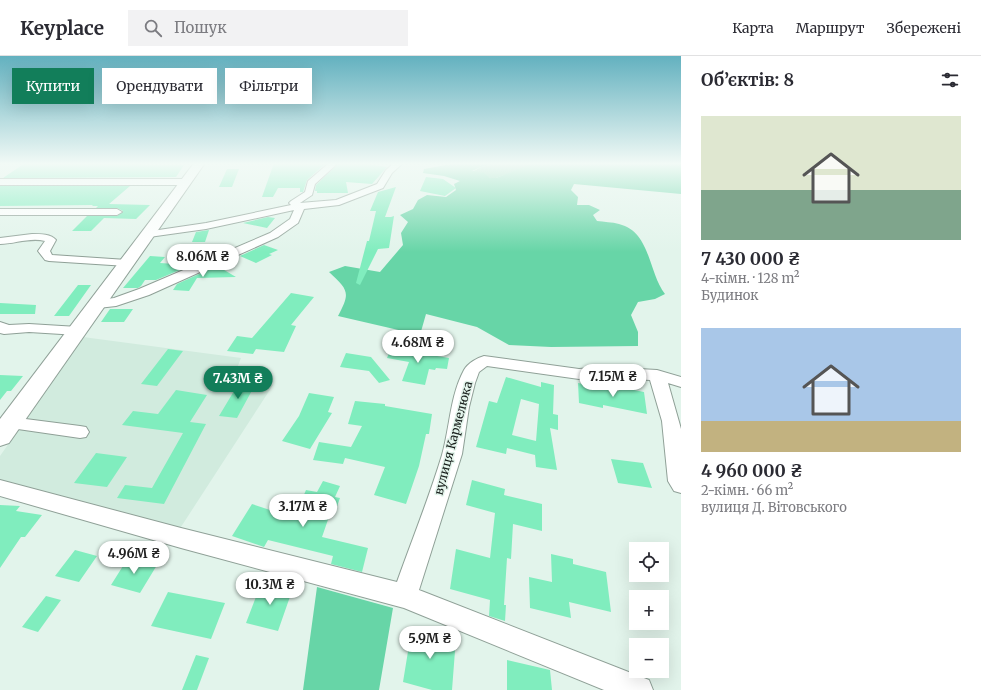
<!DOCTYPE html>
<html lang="uk">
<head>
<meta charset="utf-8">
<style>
	:root { --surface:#fff; --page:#f2f2f3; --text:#2b2b33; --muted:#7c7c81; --line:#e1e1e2; --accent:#127e5a }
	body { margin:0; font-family:Merriweather,serif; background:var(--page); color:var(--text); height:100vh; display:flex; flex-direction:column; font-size:15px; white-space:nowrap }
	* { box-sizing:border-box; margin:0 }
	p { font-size:13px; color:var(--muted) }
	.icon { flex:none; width:22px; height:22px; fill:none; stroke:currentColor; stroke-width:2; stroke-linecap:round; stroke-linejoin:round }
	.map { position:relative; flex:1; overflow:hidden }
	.sheet { display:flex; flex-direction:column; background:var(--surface); width:300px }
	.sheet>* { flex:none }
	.hud { position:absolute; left:12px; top:12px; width:380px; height:36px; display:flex; gap:8px }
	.fabs { position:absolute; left:629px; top:486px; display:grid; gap:8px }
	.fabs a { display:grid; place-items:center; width:40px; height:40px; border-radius:0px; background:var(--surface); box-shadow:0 4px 16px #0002; font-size:20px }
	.price { position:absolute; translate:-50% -34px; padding:0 9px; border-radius:14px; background:#fff; color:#222; font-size:13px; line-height:26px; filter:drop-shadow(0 1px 2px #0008) }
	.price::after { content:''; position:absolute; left:50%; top:24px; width:12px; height:9px; margin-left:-6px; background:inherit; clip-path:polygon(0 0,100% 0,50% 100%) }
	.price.on { background:var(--accent); color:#fff }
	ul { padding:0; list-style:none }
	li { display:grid; align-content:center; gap:8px; height:212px; padding:0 20px }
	li span { display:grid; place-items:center; height:124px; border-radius:0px; color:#555 }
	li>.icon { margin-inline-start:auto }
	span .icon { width:72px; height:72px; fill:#fffc; stroke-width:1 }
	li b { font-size:17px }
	h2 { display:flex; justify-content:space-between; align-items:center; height:48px; padding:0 20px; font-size:17px }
	.chip { padding:0 14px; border-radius:0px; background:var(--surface); box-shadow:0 4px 16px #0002; font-size:14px; line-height:36px }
	.chip.on { background:var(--accent); color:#fff }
	header { display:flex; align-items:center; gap:24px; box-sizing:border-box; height:56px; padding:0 20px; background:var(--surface); border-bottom:1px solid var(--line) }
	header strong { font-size:19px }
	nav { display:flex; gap:22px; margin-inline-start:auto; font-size:14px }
	.search { width:280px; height:36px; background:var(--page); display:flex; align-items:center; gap:10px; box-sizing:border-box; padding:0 14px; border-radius:0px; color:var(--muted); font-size:15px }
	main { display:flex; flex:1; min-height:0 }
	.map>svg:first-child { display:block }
</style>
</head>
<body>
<header>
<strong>Keyplace</strong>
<div class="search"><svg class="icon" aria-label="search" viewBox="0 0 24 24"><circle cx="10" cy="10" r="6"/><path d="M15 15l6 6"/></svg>Пошук</div>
<nav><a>Карта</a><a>Маршрут</a><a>Збережені</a></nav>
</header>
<main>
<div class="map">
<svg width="681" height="634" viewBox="0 0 681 634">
	<rect width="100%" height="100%" fill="#e2f4eb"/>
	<path fill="#d1ebde" d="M83,281l158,21 -5,13 37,14 -94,145 -179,-50v-24z"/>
	<path fill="#7bd2ac" d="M501,107h32l1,1 -38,14h-6l-18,-6 9,-5z"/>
	<path fill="#67d5a7" d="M456,107h45l-20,4 -9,4 12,2 6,5h6l37,-15h148v31l-107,-10 -3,6 7,7 -1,8h12l11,5 -7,5 4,6c7,1 15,1 22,3 32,8 29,48 46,70l-10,5 -17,3 -7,13 7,17v14l-87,1 -42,-2 -32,-18 -51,-13 -6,21 -82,-19c13,-24 10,-26 -9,-44l16,-6 35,6 23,-27 -2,-12 7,-11 -8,-7 13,-6 5,-9 9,-5 19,2 10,-7 -2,-6 6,-3 -16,-5 -21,-3 1,-4z
		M317,531l76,21 -14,82h-76z"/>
	<path fill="#80edbe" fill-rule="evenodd" d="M25,107h120l1,1 -1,1h39l-8,12 -173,1z
		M274,107h37l14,1 -18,16 -4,12h-3v-4h-22l-5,9h-11z
		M339,107l27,1 21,3 -15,17 -26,-2 2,11h-31v-2h-2l1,-6z
		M227,113h12l-7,18h-13z
		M426,121l17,2 13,9 -11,8 -25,-5z
		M0,130h130l-21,18 41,1 -14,14 -32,-1 -13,13h-19l15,-15h30l6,-5 -6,-3h-21l2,-2h-6l1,-1 -93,1z
		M396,131l-11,30h6l3,-1 -5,32 -11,1 -18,36 -4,-2 11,-42h2l7,-30h-6l8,-19z
		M268,161l7,1 -8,10 -24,-5z
		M209,174l-4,12h-13l4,-10z
		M264,189l14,5 -9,4 3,1 -16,8 -16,-7z
		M203,191h25l-1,3 -71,30h-11l-4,6 -3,2h-15l27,-32 15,1 -5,6 30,2z
		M221,208l-2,3 17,10 -39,1 -8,13 -16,-1 4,-6z
		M78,229h13l-22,31h-15z
		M291,237l23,4 -23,28 5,1 -12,26 -28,-3 -3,5 -26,-3 10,-15 15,2z
		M0,247l36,2 -1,9h-35z
		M110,253h23l-9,13h-23z
		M391,292l22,2v2l36,6 -2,11 -11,-1 -1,2 -6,-1 -4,16 -23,-4 7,-19 -22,-4z
		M168,293l15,2 -26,35 -16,-2z
		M346,297l25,4 19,23 -11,3 -10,-12 -29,-4z
		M0,319l23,1 -12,15h-4l-7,9z
		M506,321l35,10v-5l13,3 -1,29 5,1v15l-8,-2 7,42 -21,-3 -1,-12 -28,-7 -1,6 -30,-7 13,-46 8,2zM521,343l18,5 -3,37 -24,-6z
		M240,325l16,2 -19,35 -18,-2z
		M578,327l41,8v-4l25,5 3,22 -44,-9v3l-24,-5z
		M176,334l31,5 -17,27 16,2 -42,80 -47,-6 8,-13 27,3 31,-55 -61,-8 11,-14 25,3z
		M309,337l25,4 -6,15 4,1 -22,36 -28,-8 17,-25z
		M355,345l30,3v2l47,8 -3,20h-3l-7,32 -13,38 -32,-9 11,-28 -40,-9 -2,6 -30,-4 6,-18 32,5 11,-21 -14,-2z
		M96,397l31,4 -20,30 -33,-4z
		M611,403l32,4 9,25 -34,-5z
		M472,424l33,9 -1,6 38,9v27l-29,-7 -2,35 -4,-1 -3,47h2l-1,16 -16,-5 1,-16 -40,-11 6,-40 34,9 5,-45 -29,-8z
		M323,425l17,5 -5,11 5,1 -5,14 -4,-1 -9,26 46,11 -6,24 -31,-8 2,-8 -65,-16 -4,7 -32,-11 20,-32 42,14 12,-28 11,2z
		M0,449l20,1 -4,5 26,4 -17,22h-4l-21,31z
		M75,494l22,6 -18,26 -24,-6z
		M551,498l22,5v5l33,8 5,40 -42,-10 2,16 -41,-10 -1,-31 23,5z
		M128,502l29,7 -17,28 -29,-8z
		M262,525l31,7 -15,43 -32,-8z
		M168,536l57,11 -14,36 -60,-13z
		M46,540l15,4 -23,32 -16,-5z
		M412,571l44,11 -4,52h-20l-29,-8z
		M196,599l13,3 -12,32h-15z
		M507,604l43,10 2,20h-45z"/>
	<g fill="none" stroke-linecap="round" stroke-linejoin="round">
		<defs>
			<path id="minor" d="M329,107h9l-23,21 -3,11 -12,8 36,-3 41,-16 9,-14 8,-7h9l-11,10 -9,15 -44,17 -35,4 -6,14 -20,14 -129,58 -33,11 -18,2 -5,-1 -2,-3 2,-3 21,-3 25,-9 131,-56 20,-14 4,-9 -88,19 -57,8 -4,-1 -1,-2 1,-2 61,-9 85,-18 -2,-2 2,-2 14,-9 3,-11z
				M0,123h187l4,3 -4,3h-187z
				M0,153h117l5,3 -5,3h-117z
				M32,178c9,0 19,0 24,6l-6,11 2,4 75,5 4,1 2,2 -2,2 -4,1 -78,-5 -4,-1 -7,-9 7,-10c-15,-4 -30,3 -45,3v-6z
				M0,266l9,3 20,-1 49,3 5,1 2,3 -2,3 -5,1 -49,-3 -25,2 -4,-1z
				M484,300l95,13 24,-2 54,3 24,7v10l-13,-4 13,46v64l-7,-2 -6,-10 -6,-60 -12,-41 -47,-3 -24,2 -92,-13 -8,6 -4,11 -6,24 -7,47 -43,136 230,90 4,10h-49l-200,-82 -223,-60 -181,-52v-16l181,48 216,54c15,-42 32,-84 45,-127 8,-28 8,-59 22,-85 4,-7 13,-12 20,-14z
				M10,361l70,9 6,1 3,5 -3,5 -6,1 -76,-11 -3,-4 3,-4z"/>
			<path id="secondary" d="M194,107h11l-196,280 -9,3v-27z"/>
		</defs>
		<use href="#minor" stroke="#8fa097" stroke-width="2"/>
		<use href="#secondary" stroke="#8fa097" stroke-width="2"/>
		<use href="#minor" fill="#fff" fill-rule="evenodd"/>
		<use href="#secondary" fill="#fff" fill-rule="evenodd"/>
	</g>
	<linearGradient id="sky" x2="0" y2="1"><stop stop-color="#63b1bf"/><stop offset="0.55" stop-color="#f2faf6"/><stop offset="1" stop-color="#f2faf6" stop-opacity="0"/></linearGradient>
	<rect width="681" height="196" fill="url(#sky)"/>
	<g text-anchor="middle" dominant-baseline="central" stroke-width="3" stroke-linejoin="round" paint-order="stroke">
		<g font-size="12" fill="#181e1b" stroke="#e2f4eb">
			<text transform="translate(453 382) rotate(-75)">вулиця Кармелюка</text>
		</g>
	</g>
</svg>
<div class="fabs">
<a><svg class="icon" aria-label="locate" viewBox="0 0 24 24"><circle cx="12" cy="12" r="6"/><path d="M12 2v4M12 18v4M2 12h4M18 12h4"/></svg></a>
<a>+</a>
<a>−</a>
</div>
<b class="price" style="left:203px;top:222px">8.06M ₴</b>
<b class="price" style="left:418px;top:308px">4.68M ₴</b>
<b class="price" style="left:613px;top:342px">7.15M ₴</b>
<b class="price on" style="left:238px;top:344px">7.43M ₴</b>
<b class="price" style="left:303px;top:472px">3.17M ₴</b>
<b class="price" style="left:134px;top:519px">4.96M ₴</b>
<b class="price" style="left:270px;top:550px">10.3M ₴</b>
<b class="price" style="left:430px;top:604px">5.9M ₴</b>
<div class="hud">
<a class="chip on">Купити</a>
<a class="chip">Орендувати</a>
<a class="chip">Фільтри</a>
</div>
</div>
<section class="sheet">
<h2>Об’єктів: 8<svg class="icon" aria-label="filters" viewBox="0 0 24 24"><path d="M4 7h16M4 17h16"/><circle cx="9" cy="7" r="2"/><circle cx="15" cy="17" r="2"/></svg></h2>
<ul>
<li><span style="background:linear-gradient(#dfe7d0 60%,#7fa58c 0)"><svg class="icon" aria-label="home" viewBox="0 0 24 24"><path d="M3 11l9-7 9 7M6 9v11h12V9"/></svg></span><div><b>7 430 000 ₴</b><p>4-кімн. · 128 m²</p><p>Будинок</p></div></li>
<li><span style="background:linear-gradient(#a9c7e8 75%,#c2b280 0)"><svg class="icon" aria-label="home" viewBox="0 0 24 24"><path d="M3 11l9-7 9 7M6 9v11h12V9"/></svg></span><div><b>4 960 000 ₴</b><p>2-кімн. · 66 m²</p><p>вулиця Д. Вітовського</p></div></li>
</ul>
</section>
</main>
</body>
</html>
